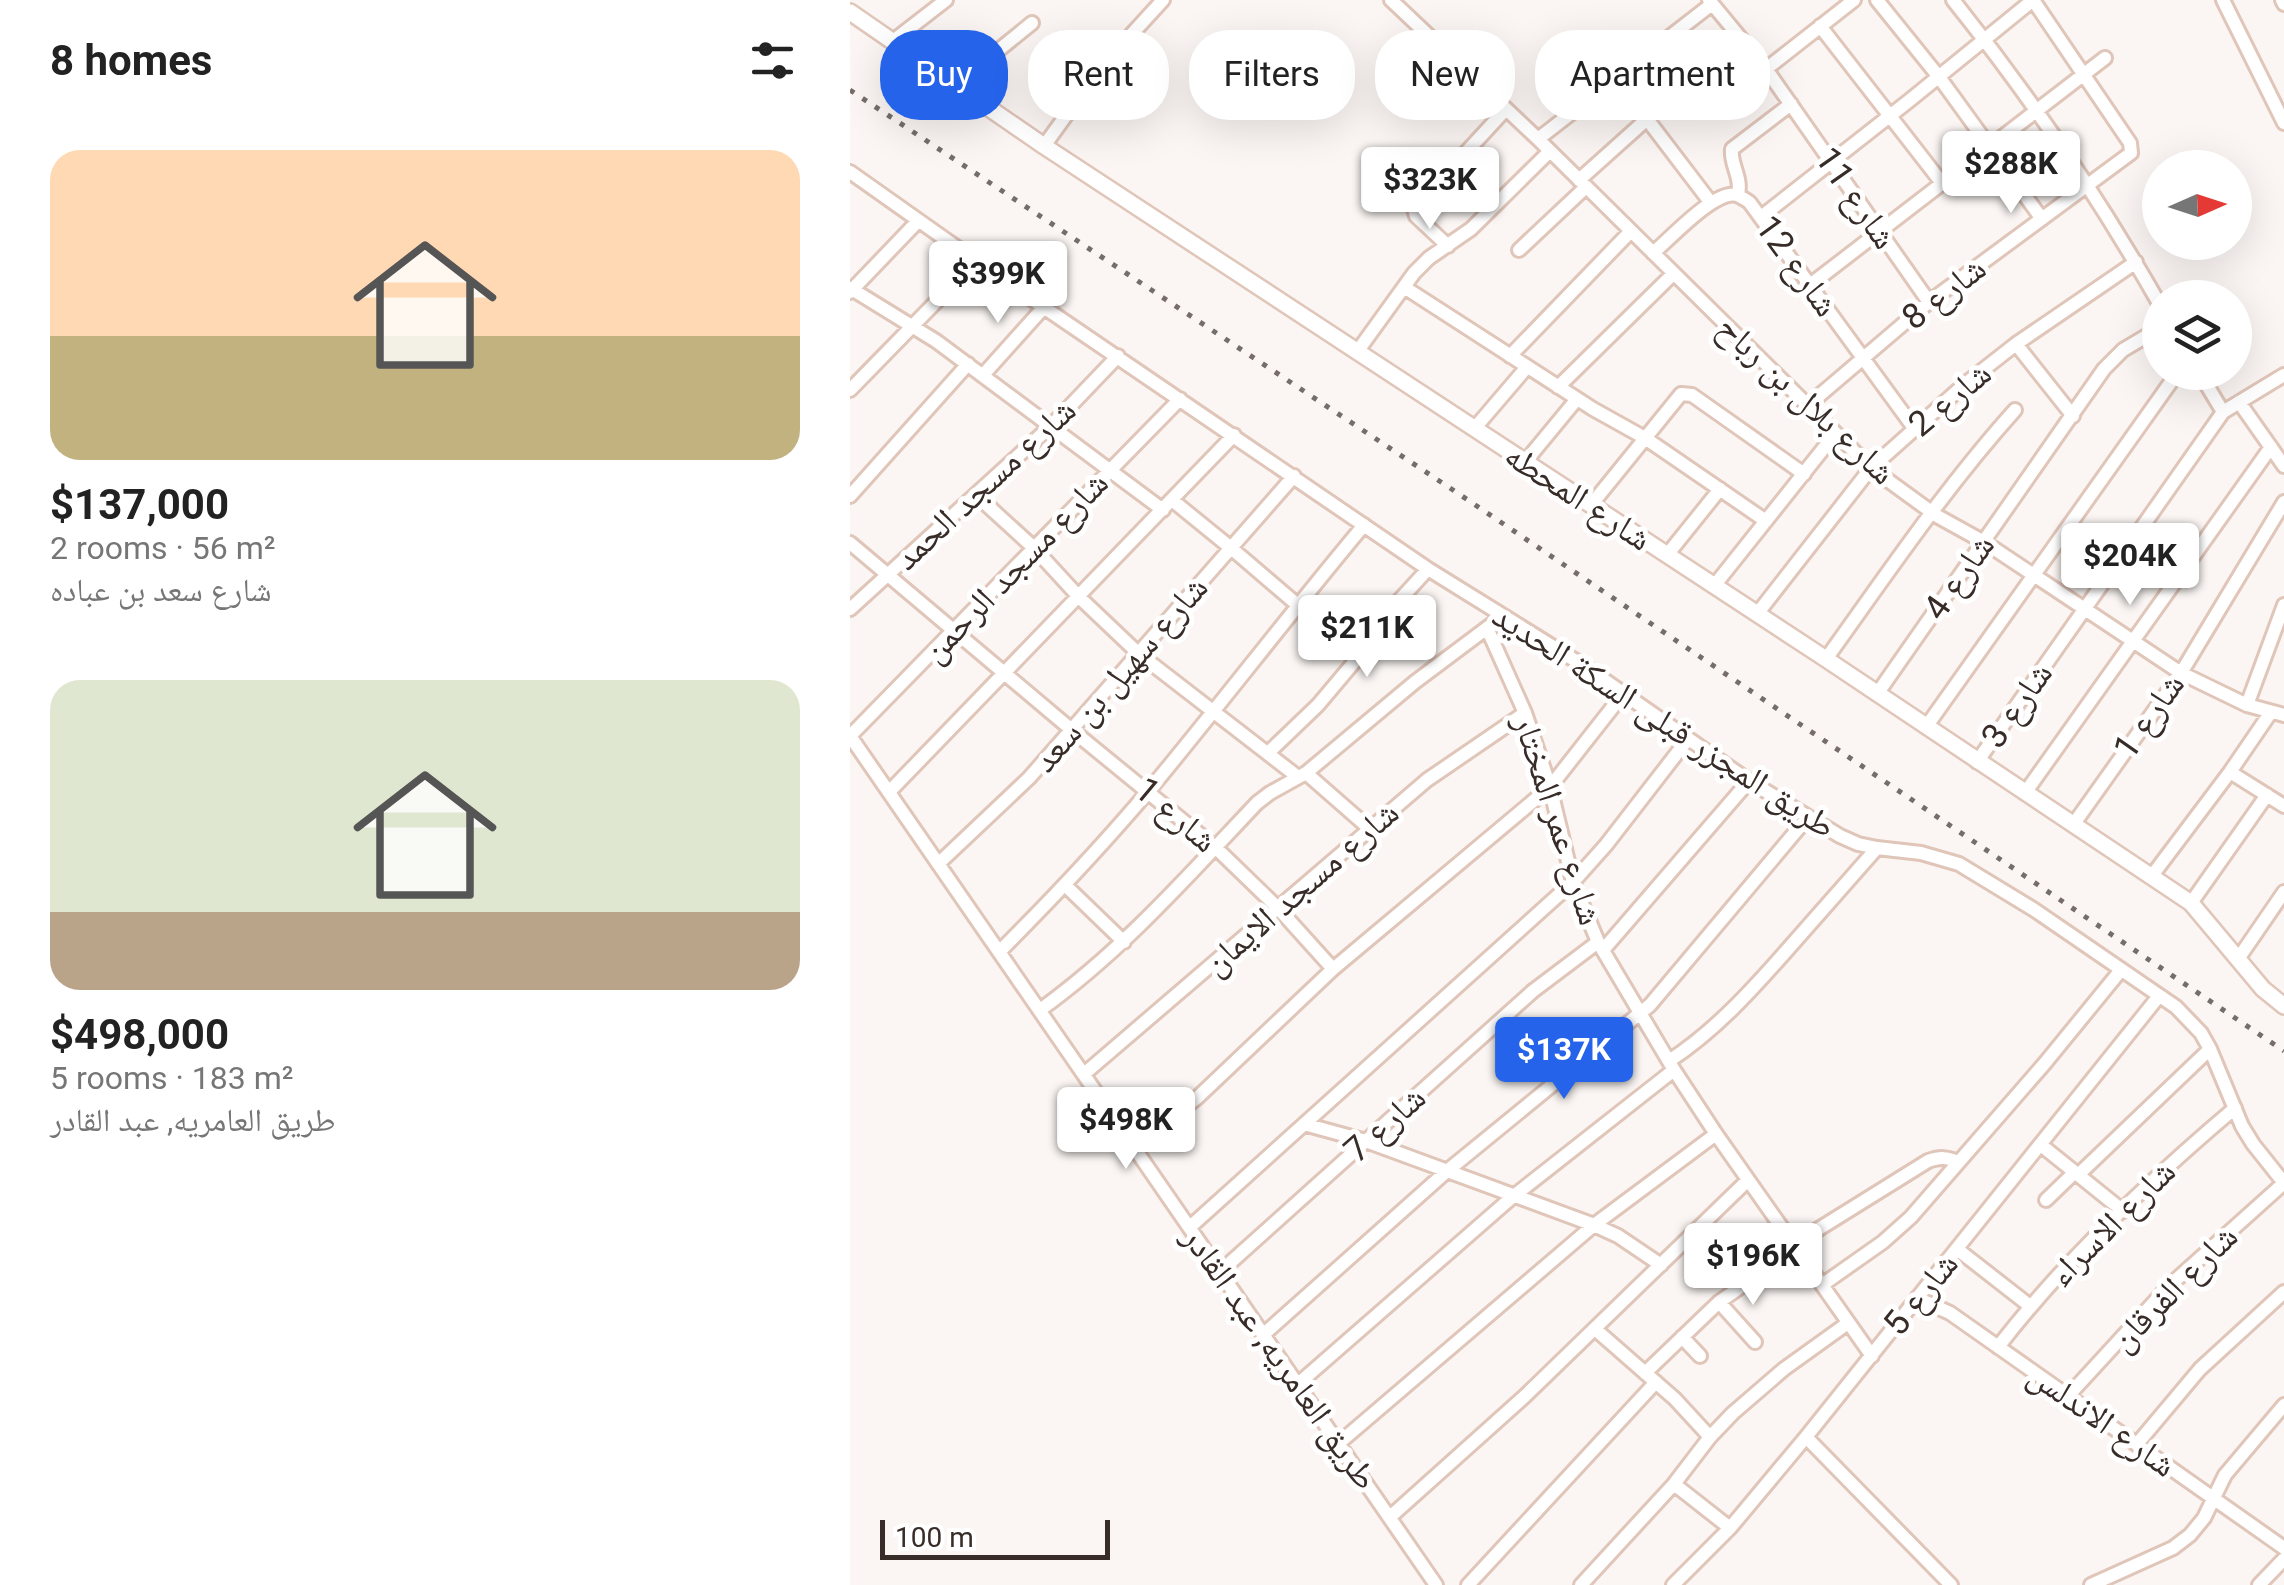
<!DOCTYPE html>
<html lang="en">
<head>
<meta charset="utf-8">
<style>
	:root { --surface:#fff; --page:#f6f6f6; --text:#222; --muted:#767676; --accent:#2563eb }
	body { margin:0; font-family:Roboto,"Noto Naskh Arabic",sans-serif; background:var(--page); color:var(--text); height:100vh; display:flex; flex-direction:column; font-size:38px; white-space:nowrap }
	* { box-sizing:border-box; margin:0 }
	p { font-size:32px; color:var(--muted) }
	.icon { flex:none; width:55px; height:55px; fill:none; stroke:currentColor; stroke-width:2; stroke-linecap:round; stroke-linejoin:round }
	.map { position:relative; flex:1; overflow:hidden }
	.drawer { display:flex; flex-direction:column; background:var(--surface); width:850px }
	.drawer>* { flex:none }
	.top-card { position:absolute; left:30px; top:30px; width:950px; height:90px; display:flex; gap:20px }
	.needle { width:65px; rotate:87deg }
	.fabs { position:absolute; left:1292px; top:150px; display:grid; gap:20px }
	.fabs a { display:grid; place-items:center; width:110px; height:110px; border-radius:50%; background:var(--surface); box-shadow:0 10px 40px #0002; font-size:50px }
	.scale { position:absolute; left:30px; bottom:25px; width:230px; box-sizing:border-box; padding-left:10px; border:5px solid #372c28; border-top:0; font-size:28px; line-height:35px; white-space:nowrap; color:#372c28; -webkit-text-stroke:8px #fff; paint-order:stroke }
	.price { position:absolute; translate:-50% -85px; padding:0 22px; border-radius:10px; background:#fff; color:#222; font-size:32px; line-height:65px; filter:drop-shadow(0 2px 5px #0008) }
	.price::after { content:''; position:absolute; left:50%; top:60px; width:30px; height:22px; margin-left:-15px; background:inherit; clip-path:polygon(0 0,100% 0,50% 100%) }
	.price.on { background:var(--accent); color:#fff }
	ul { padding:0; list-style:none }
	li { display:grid; align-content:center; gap:20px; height:530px; padding:0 50px }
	li span { display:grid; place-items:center; height:310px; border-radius:30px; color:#555 }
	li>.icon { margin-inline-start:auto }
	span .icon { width:180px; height:180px; fill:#fffc; stroke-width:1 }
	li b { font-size:42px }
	h2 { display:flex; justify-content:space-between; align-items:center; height:120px; padding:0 50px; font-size:42px }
	.pill { padding:0 35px; border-radius:40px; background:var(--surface); box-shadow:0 10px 40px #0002; font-size:35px; line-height:90px }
	.pill.on { background:var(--accent); color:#fff }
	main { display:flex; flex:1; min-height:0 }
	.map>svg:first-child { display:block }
</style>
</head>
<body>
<main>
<section class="drawer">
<h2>8 homes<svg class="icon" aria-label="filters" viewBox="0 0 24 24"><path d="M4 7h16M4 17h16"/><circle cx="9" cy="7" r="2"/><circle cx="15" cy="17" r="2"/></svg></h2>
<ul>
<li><span style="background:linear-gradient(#ffd9b3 60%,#c2b280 0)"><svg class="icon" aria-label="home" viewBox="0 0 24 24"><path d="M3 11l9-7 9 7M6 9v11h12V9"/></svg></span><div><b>$137,000</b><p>2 rooms · 56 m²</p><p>شارع سعد بن عباده</p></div></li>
<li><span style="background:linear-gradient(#dfe7d0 75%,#b9a48a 0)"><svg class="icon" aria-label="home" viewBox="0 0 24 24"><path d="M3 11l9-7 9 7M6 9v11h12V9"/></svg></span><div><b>$498,000</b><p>5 rooms · 183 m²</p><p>طريق العامريه, عبد القادر</p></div></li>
</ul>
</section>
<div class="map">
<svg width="1434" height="1585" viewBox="0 0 1434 1585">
	<rect width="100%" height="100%" fill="#fbf6f3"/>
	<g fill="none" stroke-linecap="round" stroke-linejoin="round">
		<defs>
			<path id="minor" d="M541,0l147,139 333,329 66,48 47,26 197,131 66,32 37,10
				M859,0l57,69 163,233
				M1027,0l62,77 103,142
				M1103,0c77,96 146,198 207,305
				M1373,0l61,123
				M1432,0l2,4
				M970,26l122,157
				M43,41l53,-41
				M916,69l88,-69
				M107,84l75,-61
				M797,119l64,84
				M688,139l174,-135
				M194,146l54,-75 65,-71
				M0,172l126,89 452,308 156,97 165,115 91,55 18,8 19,4 44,5 38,11 74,45 143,98 25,26 9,16 32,77 11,18 31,39
				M729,180l68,-61 96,-77
				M888,195c4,-19 -8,-30 -6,-46l59,-45
				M911,217l149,-117 123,-100
				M598,246l-32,-30 -2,-7 92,-100
				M669,250l67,-63
				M803,253c17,-14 62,-64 84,-58 2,1 11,6 13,8l164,225
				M960,285l295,-227
				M554,287l189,122 52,29 121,83
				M0,288l86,53 227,169
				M0,292l68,-71
				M1166,344l57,72
				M507,352l57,-79 15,-15 42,-29 79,-78
				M660,356l121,-125
				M1349,372l24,40
				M133,375l62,-69
				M708,387l115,-113
				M0,390l126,-129
				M1389,402l45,64
				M957,406l122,-104 202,-149 -1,-10 -97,-143
				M624,429l53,-62
				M675,462l52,-63
				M126,495l58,53 45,49 60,57 159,123
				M0,496l118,-132
				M322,500l59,48 125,107 -1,6 -37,44 -50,48
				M741,505l90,-111 11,1 112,79
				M0,543l223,188 142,116 63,61 55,61
				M817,555l53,-66
				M864,586l121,-152
				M0,609l202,-184 66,-69
				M907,614l114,-146 94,-84 51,-40 120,-82
				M637,628l38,85 25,74 23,95 25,60 76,128 42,64 156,222
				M503,651l75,-82
				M976,659c61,-85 119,-171 189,-249
				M1027,694l227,-325 19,-19 37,-22
				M1397,705l37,-100
				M1076,727l252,-355
				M0,736l586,849
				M0,736l330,-337
				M1127,762l246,-350 61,-37
				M1380,772l54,34
				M456,773l64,56
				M39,792l345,-357
				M1175,793l246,-346
				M1223,825l108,-152 103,-171
				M88,864l91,-86 265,-302
				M1301,877l79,-105 41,-60
				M215,885l59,57
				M1341,903l76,-108
				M753,950l146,-169
				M149,952c53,-53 104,-107 152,-164 72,-87 141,-177 213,-263
				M1388,959l46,-67
				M190,1010c83,-60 147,-133 217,-207l13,-10 36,-20 109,-91 88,-66
				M819,1061c46,-30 83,-71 119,-112 30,-34 59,-67 89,-101
				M234,1074l343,-294 98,-67
				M454,1124l62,17 228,84 24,11 43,29
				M1191,1145l82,66
				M285,1147l63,-50 135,-128 217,-182 73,-93
				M1228,1175l132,-126
				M1196,1200l29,-28
				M340,1227l383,-345 33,-37 82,-106
				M943,1245l135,-84c12,-4 19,-4 30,1
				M1107,1249l73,57
				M371,1271l312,-280 65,-49
				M972,1285l61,-43 28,-25 134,-154 76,-93
				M1067,1298l33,15 334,235
				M869,1302l36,40
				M745,1329l80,70 35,38
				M414,1334l183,-163 203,-166 158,-188
				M832,1337l18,19
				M1148,1347c67,-87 153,-168 237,-239
				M795,1373l74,-71 77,-54
				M448,1384l212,-185 164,-129
				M1218,1396l100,-109 116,-104
				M956,1437l145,148
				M489,1443l255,-218 122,-91
				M1287,1444l63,-75 84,-77
				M824,1484l56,44
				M540,1517l135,-121 223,-216
				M618,1585l188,-203
				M731,1585l93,-101 36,-47 23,-24 51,-44 64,-46
				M823,1585l57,-57 76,-91 353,-441
				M1241,1585l82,-37 17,-13 14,-17 21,-43 59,-70
				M1409,1585l25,-26"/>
			<path id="tertiary" d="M0,12l194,134 782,513 365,244 72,86 21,17"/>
		</defs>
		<use href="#minor" stroke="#e0c5b9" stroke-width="18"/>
		<use href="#tertiary" stroke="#e0c5b9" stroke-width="20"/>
		<use href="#minor" stroke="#fff" stroke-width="12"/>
		<use href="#tertiary" stroke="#fff" stroke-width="15"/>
		<path stroke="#766d6a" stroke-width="5" stroke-dasharray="5 10" stroke-linecap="butt" d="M0,90l612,406 822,555"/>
	</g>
	<g text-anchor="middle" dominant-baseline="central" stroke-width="10" stroke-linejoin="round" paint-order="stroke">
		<g font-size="35" fill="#372c28" stroke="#fff">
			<text transform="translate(1006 198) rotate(55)">شارع 11</text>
			<text transform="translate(947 266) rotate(54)">شارع 12</text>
			<text transform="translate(1094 293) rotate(-38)">شارع 8</text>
			<text transform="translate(1100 399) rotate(-40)">شارع 2</text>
			<text transform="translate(956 400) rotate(43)">شارع بلال بن رباح</text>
			<text transform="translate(135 484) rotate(-43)">شارع مسجد الحمد</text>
			<text transform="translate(728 497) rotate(33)">شارع المحطه</text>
			<text transform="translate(165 567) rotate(-46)">شارع مسجد الرحمن</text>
			<text transform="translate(1109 577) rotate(-55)">شارع 4</text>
			<text transform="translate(270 674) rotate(-49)">شارع سهيل بن سعد</text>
			<text transform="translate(1167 705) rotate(-55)">شارع 3</text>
			<text transform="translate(1299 716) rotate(-55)">شارع 1</text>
			<text transform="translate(814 721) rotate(33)">طريق المجزر قبلى السكة الحديد</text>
			<text transform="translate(326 815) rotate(40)">شارع 1</text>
			<text transform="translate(708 820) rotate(72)">شارع عمر المختار</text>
			<text transform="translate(451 888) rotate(-41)">شارع مسجد الايمان</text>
			<text transform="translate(535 1124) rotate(-42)">شارع 7</text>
			<text transform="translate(1262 1223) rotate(-45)">شارع الاسراء</text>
			<text transform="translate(1324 1288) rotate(-45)">شارع الفرقان</text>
			<text transform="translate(1071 1294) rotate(-51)">شارع 5</text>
			<text transform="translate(430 1358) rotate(55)">طريق العامريه, عبد القادر</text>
			<text transform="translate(1252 1420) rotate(35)">شارع الاندلس</text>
		</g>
	</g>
</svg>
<div class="fabs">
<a><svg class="needle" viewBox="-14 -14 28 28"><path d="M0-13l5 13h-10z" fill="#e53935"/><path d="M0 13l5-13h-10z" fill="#767676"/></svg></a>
<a><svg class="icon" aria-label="layers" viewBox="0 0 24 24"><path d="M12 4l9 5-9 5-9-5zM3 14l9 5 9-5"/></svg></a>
</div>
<div class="scale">100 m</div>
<b class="price" style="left:1161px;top:216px">$288K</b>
<b class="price" style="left:580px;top:232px">$323K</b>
<b class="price" style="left:148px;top:326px">$399K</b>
<b class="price" style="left:1280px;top:608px">$204K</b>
<b class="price" style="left:517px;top:680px">$211K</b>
<b class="price on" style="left:714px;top:1102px">$137K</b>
<b class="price" style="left:276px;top:1172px">$498K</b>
<b class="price" style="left:903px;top:1308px">$196K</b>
<div class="top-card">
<a class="pill on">Buy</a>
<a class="pill">Rent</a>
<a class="pill">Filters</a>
<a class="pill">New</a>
<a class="pill">Apartment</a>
</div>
</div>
</main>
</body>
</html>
